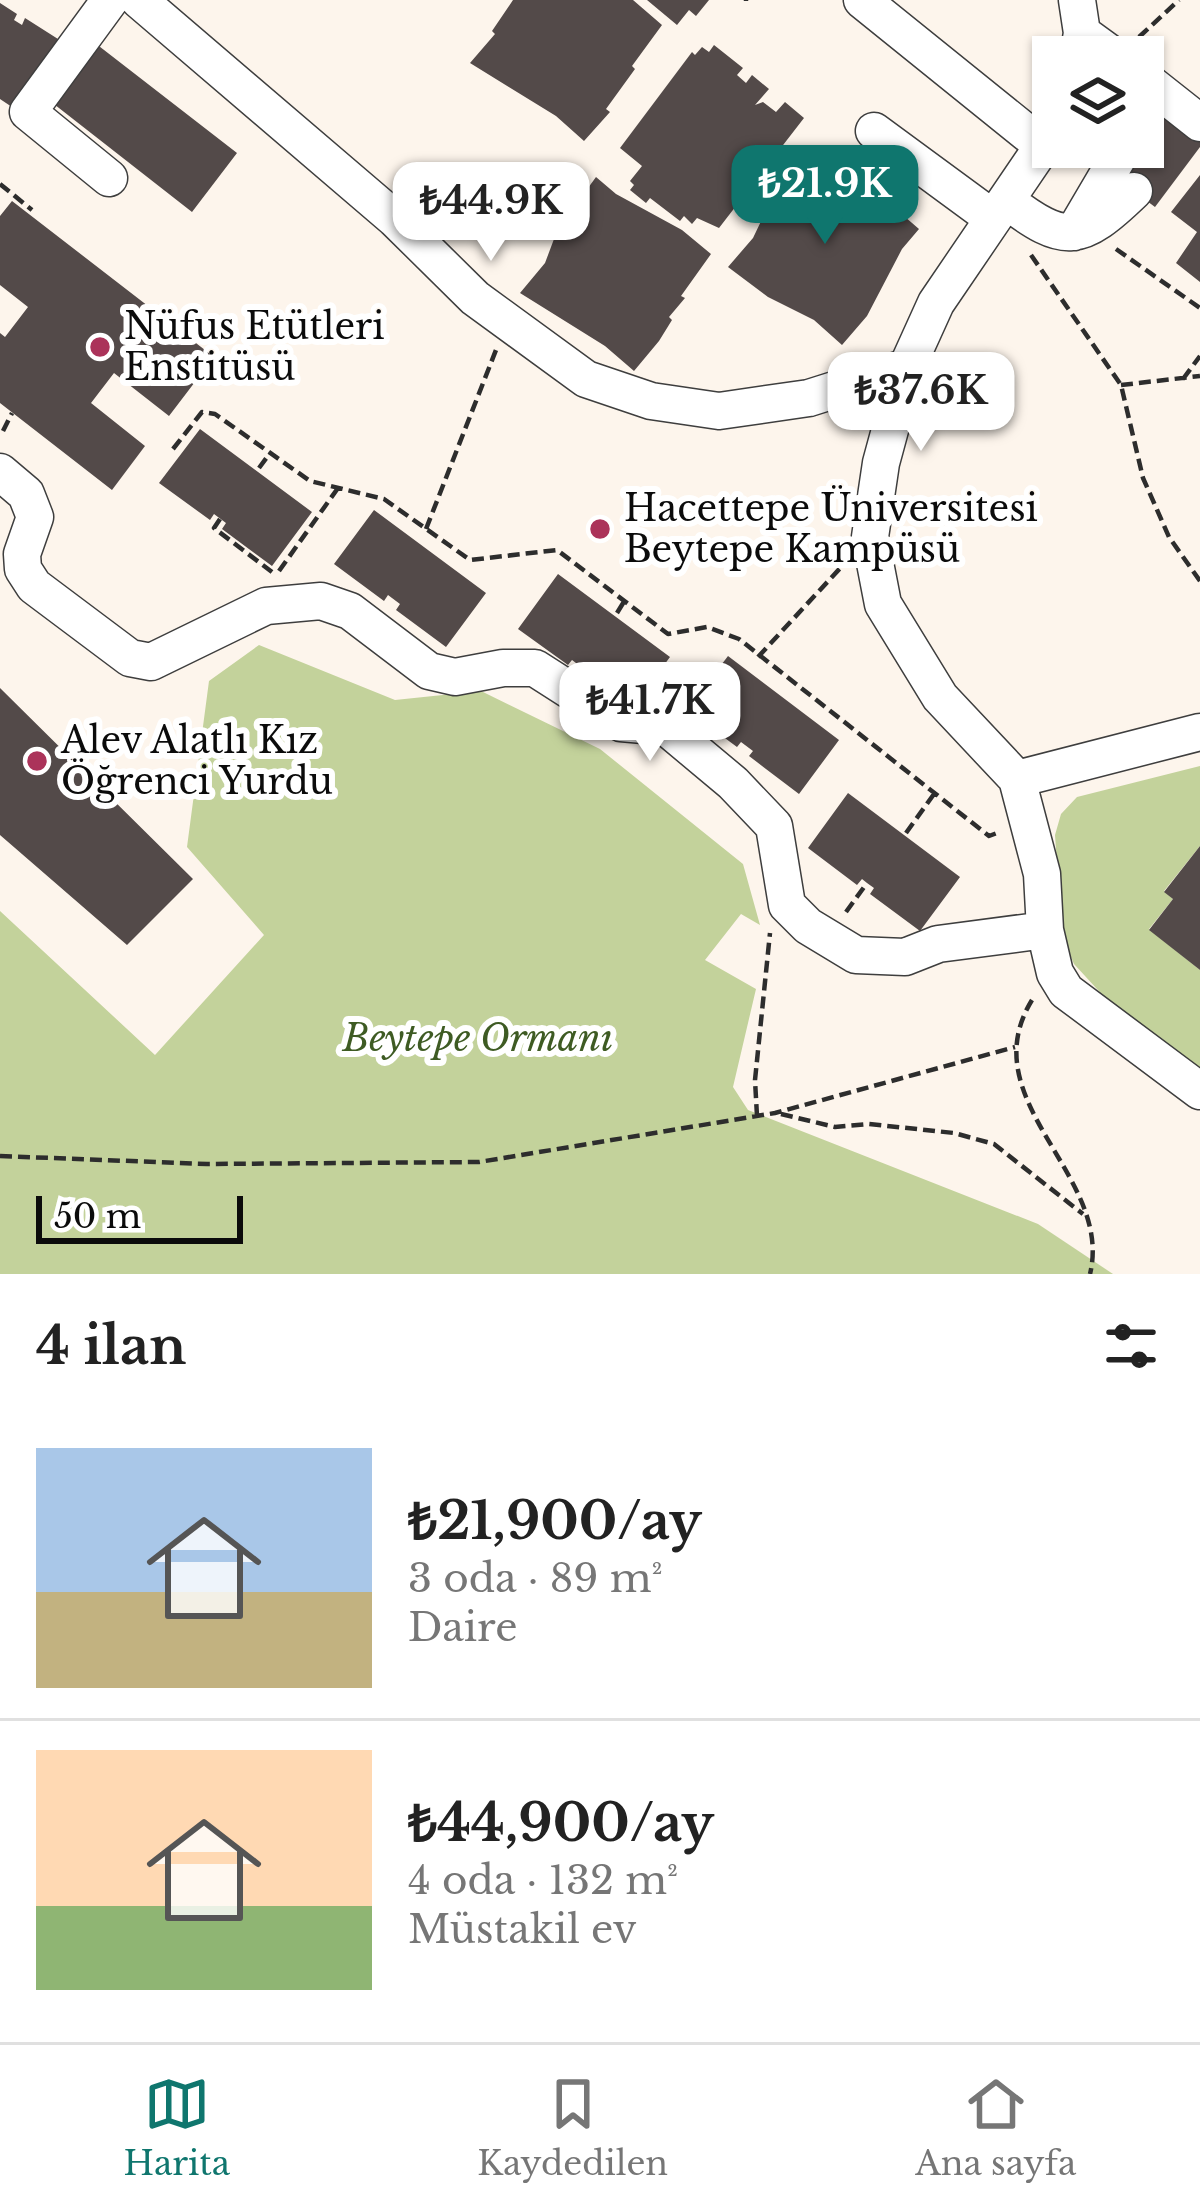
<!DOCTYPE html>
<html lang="tr">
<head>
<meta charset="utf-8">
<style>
	:root { --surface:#fff; --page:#f6f6f6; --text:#222; --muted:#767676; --line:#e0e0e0; --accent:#0f766e }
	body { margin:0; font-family:"Libre Baskerville",serif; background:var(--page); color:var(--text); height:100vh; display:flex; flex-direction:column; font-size:45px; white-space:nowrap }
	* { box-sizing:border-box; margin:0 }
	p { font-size:39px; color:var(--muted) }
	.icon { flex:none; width:66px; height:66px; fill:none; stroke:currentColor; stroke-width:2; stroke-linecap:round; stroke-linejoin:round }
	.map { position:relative; height:1274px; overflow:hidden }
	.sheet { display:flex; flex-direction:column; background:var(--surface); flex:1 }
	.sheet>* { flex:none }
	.controls { position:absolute; left:1032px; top:36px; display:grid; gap:24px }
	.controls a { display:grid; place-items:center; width:132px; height:132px; border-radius:0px; background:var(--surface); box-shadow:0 3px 9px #0004; font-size:60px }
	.scale { position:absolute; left:36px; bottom:30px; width:207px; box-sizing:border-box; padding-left:12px; border:6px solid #0b0b0b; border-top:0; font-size:33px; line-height:42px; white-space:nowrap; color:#0b0b0b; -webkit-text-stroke:9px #fff; paint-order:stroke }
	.price { position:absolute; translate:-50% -102px; padding:0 27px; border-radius:24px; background:#fff; color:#222; font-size:39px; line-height:78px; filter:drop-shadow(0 3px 6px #0008) }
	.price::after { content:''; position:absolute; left:50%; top:72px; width:36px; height:27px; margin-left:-18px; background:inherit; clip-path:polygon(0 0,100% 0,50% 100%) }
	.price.selected { background:var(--accent); color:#fff }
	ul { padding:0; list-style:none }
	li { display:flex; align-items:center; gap:36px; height:300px; padding:0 36px }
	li+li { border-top:3px solid var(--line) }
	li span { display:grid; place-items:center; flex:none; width:336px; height:240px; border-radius:0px; color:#555 }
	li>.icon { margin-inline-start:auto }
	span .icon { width:144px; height:144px; fill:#fffc; stroke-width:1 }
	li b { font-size:51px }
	h2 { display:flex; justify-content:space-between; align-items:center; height:144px; padding:0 36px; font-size:51px }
	.tab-bar { display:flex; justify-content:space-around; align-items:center; height:168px; border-top:3px solid var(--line); background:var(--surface); font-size:33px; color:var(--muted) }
	.tab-bar a { display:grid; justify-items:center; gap:6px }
	.tab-bar .selected { color:var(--accent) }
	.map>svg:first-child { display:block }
</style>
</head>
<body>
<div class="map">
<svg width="1200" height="1274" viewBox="0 0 1200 1274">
	<rect width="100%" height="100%" fill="#fdf5ec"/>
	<path fill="#c3d29b" d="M259,645l136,55 86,-9 119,58 143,115 17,61 -19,-11 -36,46 51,29 -23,98 15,23 290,114 75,50h-1113v-363l155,144 109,-120 -77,-88 22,-166z
		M1200,766v80l-36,45 9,8 -24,30 51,41v102l-81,-59 -45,-49 -12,-28 -7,-101 6,-21 16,-17z"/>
	<path fill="#534a49" d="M513,0h120l29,25 -30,41 3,3 -29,40 4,3 -26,29 -28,-25 -86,-53 25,-29 -3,-3z
		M647,0h62l-13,16 -7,-6 -12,15z
		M0,3l17,11 -3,6 8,5 3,-7 33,21 -43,70 -15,-10z
		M95,43l142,110 -45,59 -142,-111z
		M714,45l29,23 -6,7 9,8 6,-8 17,14 -14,16 8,-3 13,10 9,-10 19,16 -85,110 -22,-10 -5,6 -8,-8 -4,5 -30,-23 -4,5 -16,-13 4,-5 -4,-4 12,-15 -22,-18 72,-96 3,3 7,-8 7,5z
		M1166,111l34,25v11l-45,60 -39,-29z
		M804,152l86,52 29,25 -17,20 -35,67 -25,29 -28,-25 -46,-23 -40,-30 25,-29 22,-46z
		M1200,175v107l-24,-19 21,-31 -26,-20z
		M596,177l20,17 66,36 29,24 -30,42 4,2 -16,19 3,3 -13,21 -25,30 -29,-25 -85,-53 25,-30 9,-24 16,-18 -3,-4z
		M12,201l202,156 -45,59 -55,-43 -23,30 54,43 -33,44 -112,-87v-70l5,4 23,-30 -28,-22v-69z
		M200,429l112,83 -40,54 -50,-37 4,-6 -12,-9 -4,6 -51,-37z
		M374,510l112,83 -40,54 -50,-37 4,-6 -12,-9 -4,6 -50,-37z
		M558,574l112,83 -40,54 -50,-37 4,-5 -12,-9 -4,5 -50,-36z
		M728,656l111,84 -40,54 -50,-38 4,-5 -12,-9 -4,5 -50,-37z
		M0,688l193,191 -66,66 -127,-110z
		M848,793l112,84 -40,54 -50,-37 4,-6 -7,-5 -5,-4 -5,6 -49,-37z
		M1200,846v124l-51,-40 24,-31 -9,-7z"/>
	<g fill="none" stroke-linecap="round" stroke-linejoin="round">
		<defs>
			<path id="minor" d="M139,0l256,219 80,79 111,81 65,22 68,10 90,-13 98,-31
				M862,0l181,146
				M1077,0l5,33 -4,24
				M1082,33l33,24
				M1143,78l57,45
				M1143,122l1,-1
				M874,131l117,86
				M1053,131l-117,172 -29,64 -26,96 -11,74 13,67 57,93 77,82 25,95 3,56 10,43 11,18 134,100
				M109,178l-81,-66 82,-112
				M1007,201c58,44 73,42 127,-10
				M1074,232l50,-85
				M0,472l26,22 9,23 -13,37 1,15 11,17 96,72 21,4 115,-56 55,-5 29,10 79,60 26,6 48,-9h32l86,55 45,4 67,56 41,43 13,79 21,21 48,29 49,2 33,-13 107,-14
				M1017,779l183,-47"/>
		</defs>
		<use href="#minor" stroke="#3e3e3e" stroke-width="39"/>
		<path stroke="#2d2d2d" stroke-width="4.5" stroke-dasharray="12 6" stroke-linecap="butt" d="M746,1v-1
			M1139,37l40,-37
			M0,184l32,26
			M1116,249l84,59
			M1031,255l90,130 22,93 26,59 31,44
			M1183,379l17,-23
			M1121,385l79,-9
			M3,431l9,-18
			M173,449l29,-37 13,2 95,67 74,18 86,61 87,-10 111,84 39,-7 32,12 250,197 8,-3
			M259,468l11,-15
			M220,519l-6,9 58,44
			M426,529l70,-179
			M279,571l59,-83
			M617,613l8,-13
			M758,657l86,-93
			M906,833l28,-39
			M846,912l21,-29
			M1032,1000c-62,101 82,175 58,274
			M781,1114l54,13 34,-3 85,9 40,11 89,70
			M757,1116l-2,-36 15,-147
			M0,1156l207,8 272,-2 296,-49 240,-66"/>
		<use href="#minor" stroke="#fff" stroke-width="36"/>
	</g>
	<g fill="#ab335a" stroke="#fff" stroke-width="4.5">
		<circle cx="100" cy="347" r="12"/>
		<circle cx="600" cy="529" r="12"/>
		<circle cx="37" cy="761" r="12"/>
	</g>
	<g text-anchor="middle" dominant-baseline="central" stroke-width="12" stroke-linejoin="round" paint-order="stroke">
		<g font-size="36" fill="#0b0b0b" stroke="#fff" text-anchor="start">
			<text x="124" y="326">Nüfus Etütleri<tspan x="124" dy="41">Enstitüsü</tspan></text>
			<text x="624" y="508">Hacettepe Üniversitesi<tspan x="624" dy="41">Beytepe Kampüsü</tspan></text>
			<text x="61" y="740">Alev Alatlı Kız<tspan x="61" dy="41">Öğrenci Yurdu</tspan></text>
		</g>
		<g font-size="36" font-style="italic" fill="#3e5b23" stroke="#fff">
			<text x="478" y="1038">Beytepe Ormanı</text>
		</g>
	</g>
</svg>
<div class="controls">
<a><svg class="icon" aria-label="layers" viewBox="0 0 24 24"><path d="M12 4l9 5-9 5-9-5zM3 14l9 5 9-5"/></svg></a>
</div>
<div class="scale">50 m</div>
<b class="price selected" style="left:825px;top:247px">₺21.9K</b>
<b class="price" style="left:491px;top:264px">₺44.9K</b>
<b class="price" style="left:921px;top:454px">₺37.6K</b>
<b class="price" style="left:650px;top:764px">₺41.7K</b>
</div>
<section class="sheet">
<h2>4 ilan<svg class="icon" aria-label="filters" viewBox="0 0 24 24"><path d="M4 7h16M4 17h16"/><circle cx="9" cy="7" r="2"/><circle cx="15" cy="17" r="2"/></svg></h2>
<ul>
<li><span style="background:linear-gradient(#a9c7e8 60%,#c2b280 0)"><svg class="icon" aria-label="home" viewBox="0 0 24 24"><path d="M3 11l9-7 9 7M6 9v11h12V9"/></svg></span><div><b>₺21,900/ay</b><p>3 oda · 89 m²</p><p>Daire</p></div></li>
<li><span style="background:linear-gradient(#ffd9b3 65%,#8fb573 0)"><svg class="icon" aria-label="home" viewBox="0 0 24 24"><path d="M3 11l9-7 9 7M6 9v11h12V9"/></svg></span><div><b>₺44,900/ay</b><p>4 oda · 132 m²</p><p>Müstakil ev</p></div></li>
</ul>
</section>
<nav class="tab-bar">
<a class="selected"><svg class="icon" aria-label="map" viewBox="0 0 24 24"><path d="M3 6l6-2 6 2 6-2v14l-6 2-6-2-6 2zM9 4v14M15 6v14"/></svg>Harita</a>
<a><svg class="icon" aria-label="saved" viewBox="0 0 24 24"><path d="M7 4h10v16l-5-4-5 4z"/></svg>Kaydedilen</a>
<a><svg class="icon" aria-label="home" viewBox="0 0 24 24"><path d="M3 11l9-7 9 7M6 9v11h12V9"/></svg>Ana sayfa</a>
</nav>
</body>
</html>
